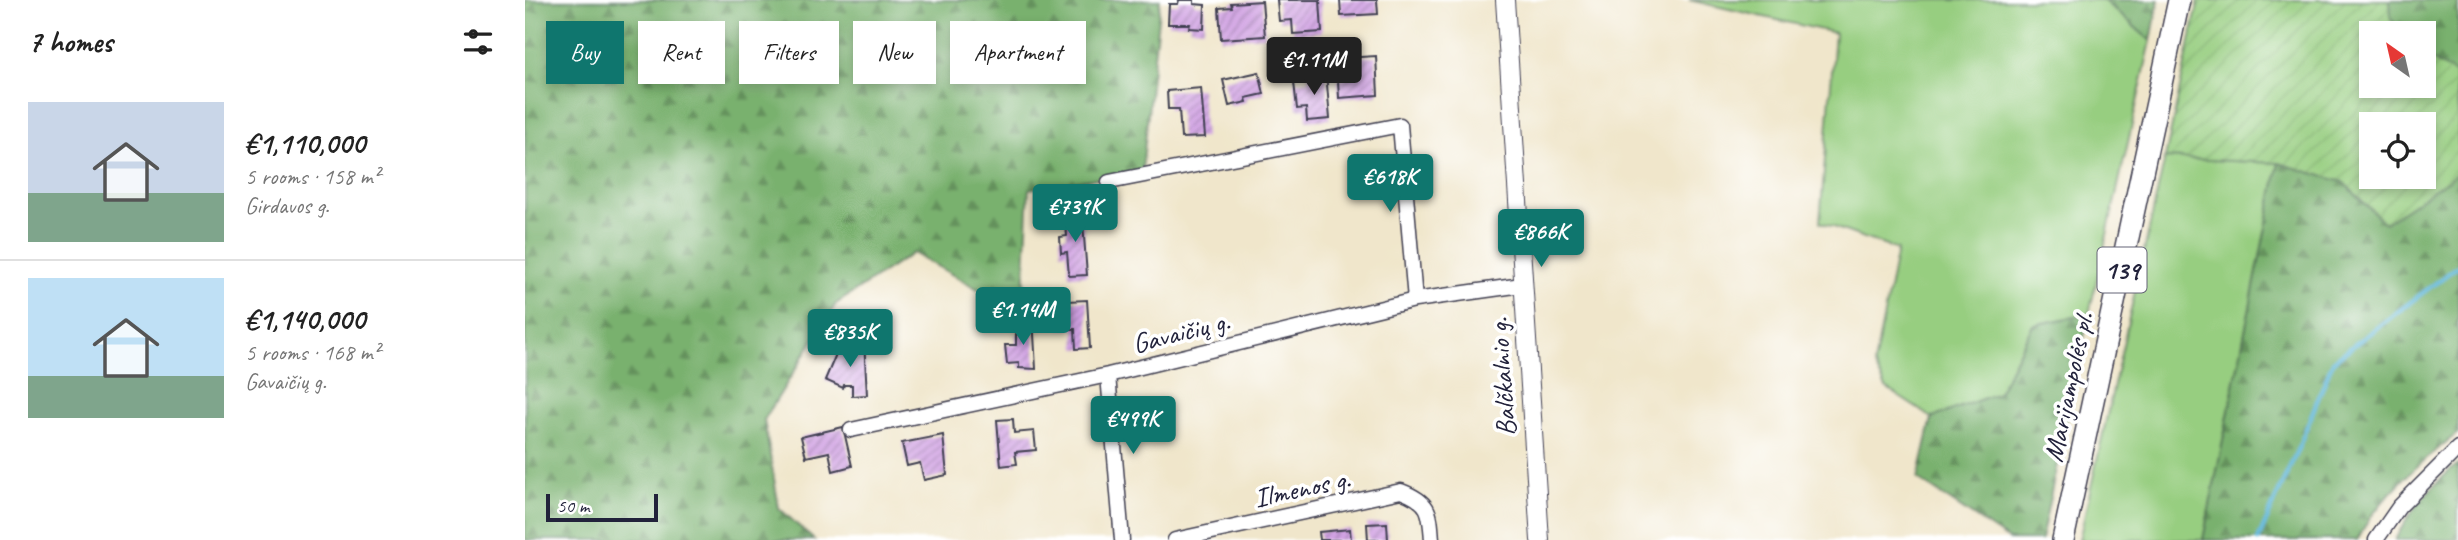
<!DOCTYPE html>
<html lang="en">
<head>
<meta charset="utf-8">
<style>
	:root { --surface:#fff; --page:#f6f6f6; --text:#222; --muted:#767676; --line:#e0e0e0; --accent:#0f766e }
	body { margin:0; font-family:Caveat,sans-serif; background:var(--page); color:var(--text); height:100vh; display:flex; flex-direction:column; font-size:26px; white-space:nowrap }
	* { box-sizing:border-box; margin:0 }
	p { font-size:23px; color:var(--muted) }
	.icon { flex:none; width:38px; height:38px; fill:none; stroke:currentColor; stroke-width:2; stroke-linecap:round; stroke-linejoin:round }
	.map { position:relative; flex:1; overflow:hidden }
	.sheet { display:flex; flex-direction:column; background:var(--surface); width:525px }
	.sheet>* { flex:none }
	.hud { position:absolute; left:21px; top:21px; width:665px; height:63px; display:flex; gap:14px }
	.needle { width:46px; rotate:326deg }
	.fabs { position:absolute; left:1834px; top:21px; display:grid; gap:14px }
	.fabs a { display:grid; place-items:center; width:77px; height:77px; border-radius:0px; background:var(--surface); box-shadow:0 4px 10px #0003; font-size:35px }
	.scale { position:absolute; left:21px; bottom:18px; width:112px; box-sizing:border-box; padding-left:7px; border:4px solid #22223b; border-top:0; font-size:19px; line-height:24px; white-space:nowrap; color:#22223b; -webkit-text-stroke:5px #fff; paint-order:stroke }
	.price { position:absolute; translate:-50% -60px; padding:0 16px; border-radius:7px; background:var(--accent); color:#fff; font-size:23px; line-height:46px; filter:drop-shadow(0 2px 4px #0008) }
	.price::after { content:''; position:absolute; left:50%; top:42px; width:21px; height:16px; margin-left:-10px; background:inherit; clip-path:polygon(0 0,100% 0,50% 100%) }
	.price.current { background:#222; color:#fff }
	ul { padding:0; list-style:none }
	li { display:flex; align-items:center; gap:21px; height:175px; padding:0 28px }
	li+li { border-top:2px solid var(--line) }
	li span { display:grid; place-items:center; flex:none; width:196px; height:140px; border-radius:0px; color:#555 }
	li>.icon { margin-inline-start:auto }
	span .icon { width:84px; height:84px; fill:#fffc; stroke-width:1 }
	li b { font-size:30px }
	h2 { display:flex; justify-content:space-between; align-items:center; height:84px; padding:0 28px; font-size:30px }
	.pill { padding:0 24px; border-radius:0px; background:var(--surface); box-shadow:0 4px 10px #0003; font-size:24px; line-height:63px }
	.pill.current { background:var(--accent); color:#fff }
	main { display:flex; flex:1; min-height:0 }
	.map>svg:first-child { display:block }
</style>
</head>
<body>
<main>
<section class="sheet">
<h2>7 homes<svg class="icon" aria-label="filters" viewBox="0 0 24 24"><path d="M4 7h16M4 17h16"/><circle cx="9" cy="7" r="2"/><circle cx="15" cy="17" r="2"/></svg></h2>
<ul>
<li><span style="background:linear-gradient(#c9d6e8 65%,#7fa58c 0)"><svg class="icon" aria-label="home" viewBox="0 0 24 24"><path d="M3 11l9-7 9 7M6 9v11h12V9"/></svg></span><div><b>€1,110,000</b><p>5 rooms · 158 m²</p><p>Girdavos g.</p></div></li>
<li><span style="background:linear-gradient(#bfe0f5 70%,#7fa58c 0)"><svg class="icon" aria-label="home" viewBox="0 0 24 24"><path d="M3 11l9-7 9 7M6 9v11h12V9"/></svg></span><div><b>€1,140,000</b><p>5 rooms · 168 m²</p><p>Gavaičių g.</p></div></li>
</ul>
</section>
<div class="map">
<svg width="1933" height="540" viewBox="0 0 1933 540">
	<defs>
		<pattern id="forest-firs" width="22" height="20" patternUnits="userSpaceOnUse" patternTransform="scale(1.75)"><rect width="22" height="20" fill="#79b16e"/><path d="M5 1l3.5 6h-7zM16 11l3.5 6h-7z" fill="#63905c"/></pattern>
		<pattern id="garden-furrows" width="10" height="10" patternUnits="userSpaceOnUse" patternTransform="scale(1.75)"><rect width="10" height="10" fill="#97ce80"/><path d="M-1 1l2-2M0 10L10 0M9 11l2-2" fill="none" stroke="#82b170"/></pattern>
		<pattern id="building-hatch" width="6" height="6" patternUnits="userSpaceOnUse" patternTransform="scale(1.75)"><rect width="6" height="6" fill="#d1a2e3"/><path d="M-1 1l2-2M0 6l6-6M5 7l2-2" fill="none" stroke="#a984b9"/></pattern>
	</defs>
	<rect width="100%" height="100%" fill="#fff"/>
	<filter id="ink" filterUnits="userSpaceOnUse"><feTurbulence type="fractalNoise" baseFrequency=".0143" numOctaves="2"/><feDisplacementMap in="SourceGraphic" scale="14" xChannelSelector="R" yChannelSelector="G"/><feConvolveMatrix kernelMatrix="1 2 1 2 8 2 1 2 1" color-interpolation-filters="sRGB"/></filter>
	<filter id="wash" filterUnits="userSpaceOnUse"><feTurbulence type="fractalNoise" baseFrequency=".00686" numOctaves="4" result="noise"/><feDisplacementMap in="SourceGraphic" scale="28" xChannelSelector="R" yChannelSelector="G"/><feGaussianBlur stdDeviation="1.57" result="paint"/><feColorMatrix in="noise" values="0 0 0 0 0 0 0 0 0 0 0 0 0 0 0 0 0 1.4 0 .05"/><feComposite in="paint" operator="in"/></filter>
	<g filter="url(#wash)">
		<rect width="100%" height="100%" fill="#f0e6cb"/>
		<path fill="#97ce80" stroke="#5c785e" stroke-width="2" d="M1164,0h414l48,41 -62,273 -56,11 -35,68 -66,25 -46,-30 -12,-24 23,-114 -77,-28 15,-189z
			M1640,158l114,5 -76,377h-124z"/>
		<path fill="url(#forest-firs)" stroke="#4e6a54" stroke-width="2" d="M0,0h635l-18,171 -113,18 -6,125 -110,-61 -77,51 -72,116 15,88 35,32h-289z
			M1578,0h56l-8,41z
			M1865,0h68v112l-3,-38 -31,-19v-22h-21l-12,-14z
			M1754,163l64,19 42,41 73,-50v260c-38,29 -79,64 -101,107h-154z
			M1564,314l-48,226h-32l-91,-61 14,-61 66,-25 35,-68z
			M1933,464v76h-63c14,-28 38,-57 63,-76z"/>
		<path fill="url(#garden-furrows)" stroke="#5c785e" stroke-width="2" fill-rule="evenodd" d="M1674,0h191l1,19 12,14h-32v53h53v-31l31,19 3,38v61l-73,50 -42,-41 -64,-19 -114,-5zM1846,124h53v53h-53z"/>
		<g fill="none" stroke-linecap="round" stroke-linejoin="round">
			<path stroke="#5db6da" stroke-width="4.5" d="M1733,540l41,-94 34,-85 125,-95"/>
		</g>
		<g id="blocks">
			<path fill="url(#building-hatch)" d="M654,0h15v4l11,1 -1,24 -15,-1 1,-4h-22l1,-20h9z
				M752,0h43l2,32 -29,2 -1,-14 -13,1z
				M815,0h37l1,14 -37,2z
				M737,1l3,35 -44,3 -2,-31 13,-1 -1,-4z
				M851,56l2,39 -39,3 -1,-18 7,-1 -1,-21z
				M734,72l5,22 -18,4 1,4 -18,4 -6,-26z
				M801,73l4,46 -23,2 -1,-13 -9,1 -3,-27 15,-2 -1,-6z
				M676,88l4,49 -24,1 -2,-29h-11l-1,-18z
				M557,211l5,64 -18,1 -2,-24 -6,1 -1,-16 7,-1 -2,-23z
				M562,300l3,48 -14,1 -1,-20h-15l-1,-13 -11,1 -1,-15z
				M508,317l3,52 -17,-1v-5l-12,1 -2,-19h11v-11h6l-1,-16z
				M339,340l3,55 -15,1v-11h-8l-1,3 -18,-8 11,-26h14l-1,-13z
				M488,419l1,14 20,-2 2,19 -21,2 2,12 -16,2 -4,-46z
				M318,427l9,39 -19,5 -4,-19 -23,5 -5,-20z
				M418,435l4,40 -23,5 -4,-17 -13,3 -5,-23z
				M862,523l1,17h-20l-1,-16z
				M825,529l1,11h-31l-1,-8z"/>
		</g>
	</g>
	<g filter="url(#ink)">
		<use href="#blocks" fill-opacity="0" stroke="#413f51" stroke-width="2"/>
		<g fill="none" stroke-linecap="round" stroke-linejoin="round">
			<defs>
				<path id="minor" d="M584,182l291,-57 15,175
					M583,375l14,165
					M326,430l257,-55 307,-75 107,-15
					M650,540l226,-49c29,11 29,20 31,49
					M1851,540l23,-33 59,-59"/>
				<path id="tertiary" d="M980,0l35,540"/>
				<path id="primary" d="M1538,540l116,-540"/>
			</defs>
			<use href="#minor" stroke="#413f51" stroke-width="17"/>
			<use href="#tertiary" stroke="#413f51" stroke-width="20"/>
			<use href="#primary" stroke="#413f51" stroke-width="24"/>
			<use href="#minor" stroke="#fff" stroke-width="14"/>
			<use href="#tertiary" stroke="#fff" stroke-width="18"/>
			<use href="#primary" stroke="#fff" stroke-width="21"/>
		</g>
	</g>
	<g text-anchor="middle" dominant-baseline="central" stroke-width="7" stroke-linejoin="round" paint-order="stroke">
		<rect fill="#fff" stroke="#646476" stroke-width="2" x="1572.5" y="247.5" width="49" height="45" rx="5"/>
		<g font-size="26" font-weight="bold" fill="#22223b">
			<text x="1597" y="270">139</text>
		</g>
		<g font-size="28" fill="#22223b" stroke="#fff">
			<text transform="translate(656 332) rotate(-14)">Gavaičių g.</text>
			<text transform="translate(977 377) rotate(-94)">Balčkalnio g.</text>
			<text transform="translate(1543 387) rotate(-78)">Marijampolės pl.</text>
			<text transform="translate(777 488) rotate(-12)">Ilmenos g.</text>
		</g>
	</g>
</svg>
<div class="fabs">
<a><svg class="needle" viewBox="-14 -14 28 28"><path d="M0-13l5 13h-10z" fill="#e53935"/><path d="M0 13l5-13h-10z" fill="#767676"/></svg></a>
<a><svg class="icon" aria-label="locate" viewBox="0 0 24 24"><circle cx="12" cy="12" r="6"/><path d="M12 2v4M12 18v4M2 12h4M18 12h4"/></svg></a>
</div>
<div class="scale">50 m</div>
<b class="price current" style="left:789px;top:97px">€1.11M</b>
<b class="price" style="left:865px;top:214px">€618K</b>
<b class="price" style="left:550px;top:244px">€739K</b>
<b class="price" style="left:1016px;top:269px">€866K</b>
<b class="price" style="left:498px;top:347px">€1.14M</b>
<b class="price" style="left:325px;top:369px">€835K</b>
<b class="price" style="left:608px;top:456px">€499K</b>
<div class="hud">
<a class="pill current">Buy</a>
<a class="pill">Rent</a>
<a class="pill">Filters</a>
<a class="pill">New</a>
<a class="pill">Apartment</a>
</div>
</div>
</main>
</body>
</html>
